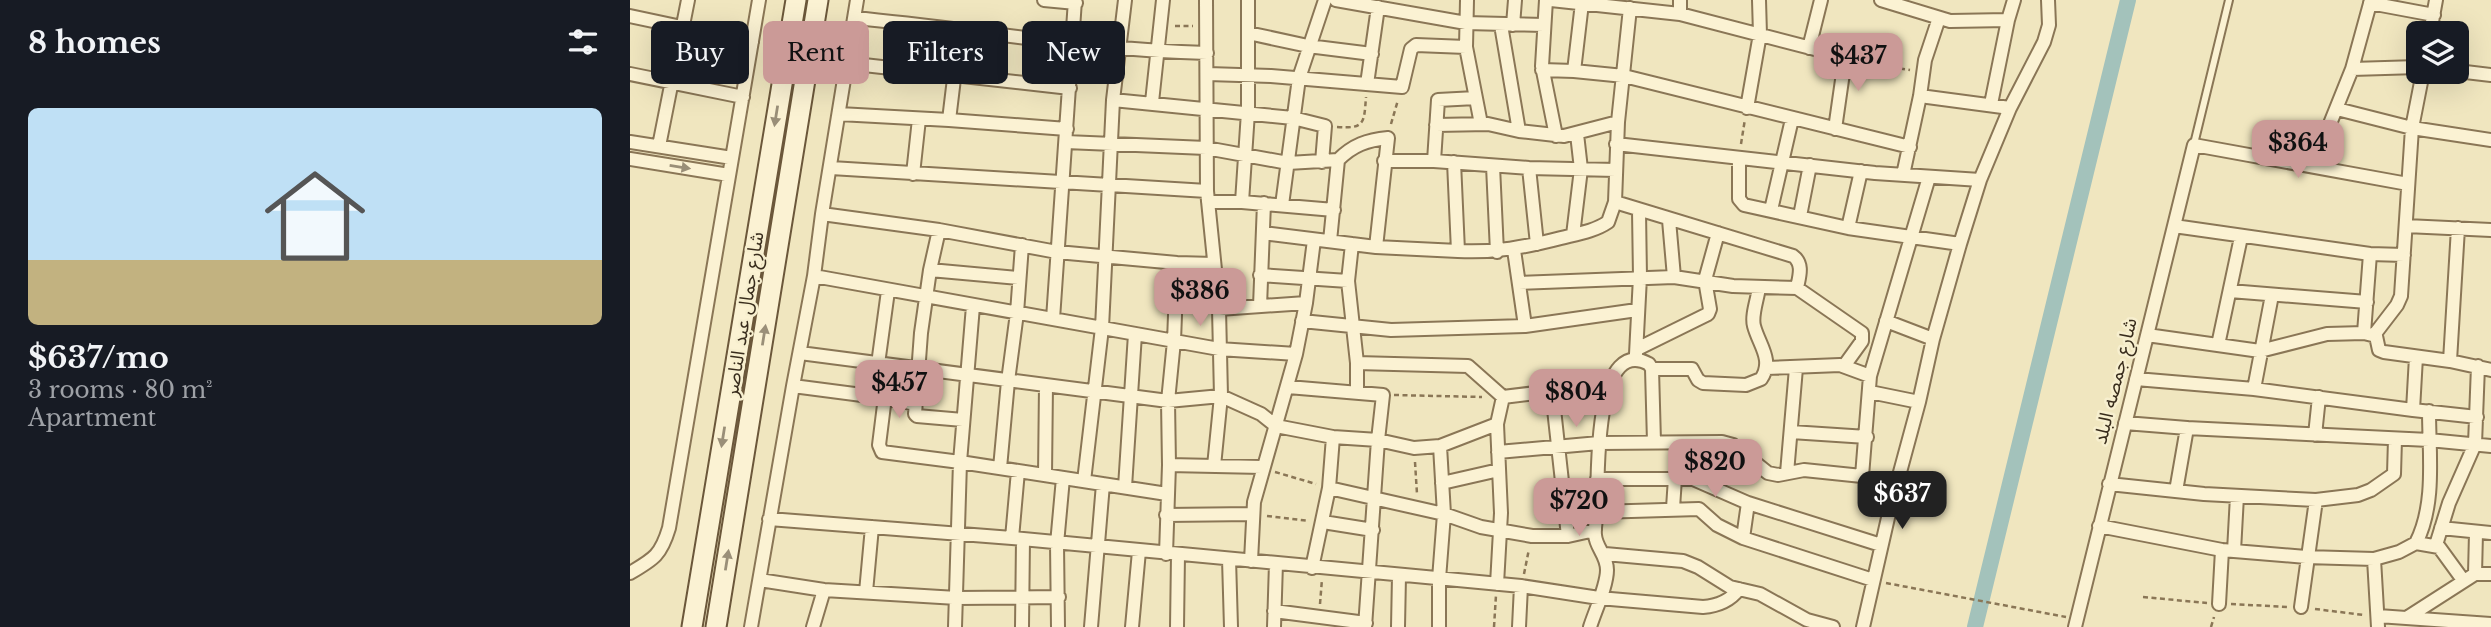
<!DOCTYPE html>
<html lang="en">
<head>
<meta charset="utf-8">
<style>
	:root { --surface:#171b24; --page:#242831; --text:#f1f3f6; --muted:#9ea1a6; --accent:#cb9a97 }
	body { margin:0; font-family:"Libre Baskerville","Noto Sans Arabic",serif; background:var(--page); color:var(--text); height:100vh; display:flex; flex-direction:column; font-size:26px; white-space:nowrap }
	* { box-sizing:border-box; margin:0 }
	p { font-size:23px; color:var(--muted) }
	.icon { flex:none; width:38px; height:38px; fill:none; stroke:currentColor; stroke-width:2; stroke-linecap:round; stroke-linejoin:round }
	.map { position:relative; flex:1; overflow:hidden }
	.details { display:flex; flex-direction:column; background:var(--surface); width:630px }
	.details>* { flex:none }
	.banner { position:absolute; left:21px; top:21px; width:665px; height:63px; display:flex; gap:14px }
	.tools { position:absolute; left:1776px; top:21px; display:grid; gap:14px }
	.tools a { display:grid; place-items:center; width:63px; height:63px; border-radius:10px; background:var(--surface); box-shadow:0 7px 28px #0002; font-size:35px }
	.price { position:absolute; translate:-50% -60px; padding:0 16px; border-radius:14px; background:var(--accent); color:#111; font-size:23px; line-height:46px; filter:drop-shadow(0 2px 4px #0008) }
	.price::after { content:''; position:absolute; left:50%; top:42px; width:21px; height:16px; margin-left:-10px; background:inherit; clip-path:polygon(0 0,100% 0,50% 100%) }
	.price.selected { background:#222; color:#fff }
	ul { padding:0; list-style:none }
	li { display:grid; align-content:center; gap:14px; height:371px; padding:0 28px }
	li span { display:grid; place-items:center; height:217px; border-radius:10px; color:#555 }
	li>.icon { margin-inline-start:auto }
	span .icon { width:126px; height:126px; fill:#fffc; stroke-width:1 }
	li b { font-size:30px }
	h2 { display:flex; justify-content:space-between; align-items:center; height:84px; padding:0 28px; font-size:30px }
	.pill { padding:0 24px; border-radius:10px; background:var(--surface); box-shadow:0 7px 28px #0002; font-size:24px; line-height:63px }
	.pill.selected { background:var(--accent); color:#111 }
	main { display:flex; flex:1; min-height:0 }
	.map>svg:first-child { display:block }
</style>
</head>
<body>
<main>
<section class="details">
<h2>8 homes<svg class="icon" aria-label="filters" viewBox="0 0 24 24"><path d="M4 7h16M4 17h16"/><circle cx="9" cy="7" r="2"/><circle cx="15" cy="17" r="2"/></svg></h2>
<ul>
<li><span style="background:linear-gradient(#bfe0f5 70%,#c2b280 0)"><svg class="icon" aria-label="home" viewBox="0 0 24 24"><path d="M3 11l9-7 9 7M6 9v11h12V9"/></svg></span><div><b>$637/mo</b><p>3 rooms · 80 m²</p><p>Apartment</p></div></li>
</ul>
</section>
<div class="map">
<svg width="1861" height="627" viewBox="0 0 1861 627">
	<rect width="100%" height="100%" fill="#f0e6bf"/>
	<g fill="none" stroke-linecap="round" stroke-linejoin="round">
		<path stroke="#a3c2bb" stroke-width="16" d="M1345,627l153,-627"/>
		<defs>
			<path id="service" d="M1564,144l35,-144"/>
			<path id="minor" d="M414,0l32,3
				M576,0l1,191 12,118 2,87 -7,70
				M618,0v112l-6,90 92,8
				M706,0l130,23 78,2
				M837,0l-1,47 15,77
				M916,0l-4,66 14,70
				M921,0l129,14 158,41 5,4 1,7 -9,63
				M1251,0l69,21 58,-1 6,-20
				M952,3l-8,68 50,5 286,71
				M1740,3l64,12
				M1000,8l-12,114 -3,80 178,54c11,8 6,21 4,32
				M1050,14v-14
				M0,16l122,26
				M224,18c118,11 235,32 353,35
				M871,25l18,106
				M883,25l2,-25
				M618,33l60,13 64,8
				M1800,33l6,-33
				M1179,48l12,-48
				M216,63l224,25
				M1722,69l66,-2
				M912,70l32,1
				M1827,71l34,4
				M0,74l113,23
				M578,74l63,2 131,11 9,-38 5,-4 50,2
				M737,84l11,-77
				M1290,96l90,12
				M483,100l180,18 32,8 -3,36
				M522,102l11,-102
				M1361,104l17,-84
				M1117,108l13,-74 -1,-34
				M1707,109l75,19 79,12
				M209,114l110,6 11,-91
				M319,120l118,9
				M806,125l52,-1 31,7 45,5 54,-14
				M0,142l102,16
				M436,142l140,6 82,15 50,-3
				M986,144l259,29 105,7
				M29,146l29,-146
				M1109,158v41l5,6 104,23 112,16
				M0,159l99,16
				M754,161h50l95,7 87,2
				M804,161l4,-61 38,-2
				M824,162l4,89c37,2 68,-4 103,-13 16,-4 34,-7 47,-16l7,-20
				M863,166l4,86
				M1683,166l39,-97 19,-69
				M201,168l376,23
				M899,168l8,76
				M283,174l6,-55
				M1273,175l17,-79 5,-36 14,-42
				M578,202h34
				M652,205l17,-127 26,-78
				M1141,210l21,-91
				M192,214l117,16 118,22 120,11 37,1
				M1170,216l10,-51
				M1039,220l5,57
				M1544,226l196,28 34,1
				M1776,226l85,4
				M1218,228l13,-57
				M309,230l-9,40 -9,63 -6,81 2,2 46,4
				M633,233l113,14 12,-109c-21,2 -35,7 -50,22l-8,81
				M943,235l8,-66 -4,-35
				M722,244l-4,37 9,82v30
				M746,247l82,4
				M884,250l11,76
				M300,270l89,8
				M630,275l88,6
				M184,276l405,73 77,5
				M889,283l155,-6 59,9 64,2 65,45v8l-18,25
				M1600,291l137,11
				M630,306l4,-103
				M589,309l87,-6
				M423,319l22,-319
				M672,321l89,9 134,-4 112,-16
				M1256,321l47,18
				M1734,333l6,-79
				M1517,335l113,16 67,-17 37,-1 12,3 3,14 5,2 66,9 41,9
				M1744,335l23,-30 4,-9 11,-168 11,-56
				M1588,345l23,-108
				M1007,349l71,-35 2,-5 -5,-29 13,-47
				M170,353l368,48 53,-5 40,18 15,12 57,11 45,3 36,8 26,-2 57,-22
				M1006,354l4,-77 -1,-66
				M1786,357l-3,53 64,7
				M1820,361l8,-133
				M727,363l111,3 35,31
				M248,364l10,-73
				M259,365l-10,80 3,7 78,10 207,32
				M1137,368l73,-3 30,11
				M1022,369h40l6,11 5,3 43,2 15,-6c13,-19 -2,-34 -7,-53 -3,-11 4,-28 5,-39
				M1506,379l118,10 159,21
				M163,386l92,12 31,6
				M658,387l95,8 -5,45 -13,187
				M1624,389l18,-94
				M1240,392l49,10
				M873,397l49,-6
				M1495,423l62,5 242,12 62,6
				M1161,432l76,5
				M1685,435l4,-38
				M868,452l101,-9 123,-1 11,3 35,28 10,2 26,-5 58,6 15,21 13,12
				M539,465l93,2
				M370,468l8,-87 9,-68 5,-68
				M1157,473l9,-105
				M415,475l1,-90
				M1232,476l8,-100 59,-199
				M967,479h96l55,24 133,42
				M454,481l18,-153 11,-228 12,-100
				M812,483l57,-13
				M1479,484l95,10 112,6 42,-5 13,-5 23,-16 1,-35
				M495,487l10,-153
				M699,488l115,26 37,13 51,9h36l27,-6
				M1546,491l11,-63
				M1043,508l2,-30
				M967,512l102,-3 18,16 26,13 130,42
				M536,515l87,-1
				M139,519l243,19 509,48 78,12 104,9c14,-1 27,-6 36,-18
				M693,522l50,8
				M1469,526l123,24 84,7 68,2 25,-7 17,-9c20,-39 13,-89 13,-132
				M1811,528l50,5
				M938,536l-16,-145 57,-7
				M382,538l6,-67
				M1113,538l5,-35
				M1786,543l23,4 24,33
				M1806,545l13,-42 26,-59 3,-78
				M1604,551l3,-55
				M536,554l3,-89 -1,-64 6,-60 3,-78
				M975,554l78,7 15,6 32,20 30,7 47,26 26,7
				M599,559l2,68
				M1744,559l4,68
				M621,561l3,-59 42,-148 10,-51 8,-63
				M682,568l17,-80 4,-51
				M0,573c24,-14 31,-18 39,-45l90,-528
				M1845,574l1,-41
				M130,580l64,10 133,8 102,-1
				M867,584l4,-71 -4,-89 6,-27
				M236,592l6,-65
				M1589,604l3,-54
				M1671,607l15,-107
				M644,611l92,12
				M1748,616l113,8
				M1778,617l67,-43h16
				M121,627l42,-241 21,-110 8,-62 35,-214
				M183,627l11,-37
				M325,627l5,-165 13,-156
				M392,627l1,-88
				M428,627l-1,-83 6,-66
				M461,627l12,-143
				M502,627l7,-76
				M547,627l1,-72
				M644,627l2,-64
				M768,627l1,-51
				M809,627v-48l5,-65 -4,-68
				M889,627l2,-41
				M960,627c5,-16 17,-41 17,-57 0,-15 -11,-22 -12,-35 -1,-8 2,-18 2,-26 1,-27 -4,-176 52,-145l3,5 2,73
				M1233,627l27,-118 29,-107 14,-63 27,-95 20,-64 30,-72 34,-66 5,-17 -1,-25
				M1445,627l119,-482 214,39"/>
			<path id="secondary" d="M62,627l104,-627
				M86,627l102,-627"/>
		</defs>
		<use href="#service" stroke="#8a7656" stroke-width="10"/>
		<use href="#minor" stroke="#8a7656" stroke-width="16"/>
		<use href="#secondary" stroke="#6b573a" stroke-width="23"/>
		<path stroke="#8a7656" stroke-width="2.5" stroke-dasharray="5 3.5" stroke-linecap="butt" d="M545,26h18
			M1228,62l52,8
			M761,124l7,-24
			M707,127c28,2 27,-4 29,-30
			M1111,144l4,-25
			M764,395l88,2
			M785,462l2,32
			M645,472l41,12
			M637,516l42,5
			M894,574l5,-25
			M1256,583l180,34
			M1513,597l64,6
			M690,604l2,-25
			M1601,604l57,3
			M1685,609l49,6
			M864,627l2,-32
			M1581,627l3,-10"/>
		<use href="#service" stroke="#fbf2d3" stroke-width="6"/>
		<use href="#minor" stroke="#fbf2d3" stroke-width="12"/>
		<use href="#secondary" stroke="#fbf2d3" stroke-width="19"/>
	</g>
	<defs><path id="oneway-solid" d="M-6-.8H1V-3.2L6.5 0L1 3.2V.8H-6Z" transform="scale(1.75)"/></defs>
	<g fill="#9a8f78">
		<use href="#oneway-solid" transform="translate(146 116) rotate(99)"/>
		<use href="#oneway-solid" transform="translate(50 167) rotate(9)"/>
		<use href="#oneway-solid" transform="translate(134 335) rotate(-81)"/>
		<use href="#oneway-solid" transform="translate(93 437) rotate(99)"/>
		<use href="#oneway-solid" transform="translate(97 560) rotate(-81)"/>
	</g>
	<g text-anchor="middle" dominant-baseline="central" stroke-width="5" stroke-linejoin="round" paint-order="stroke">
		<g font-size="19" fill="#382c1c" stroke="#f7efcf">
			<text transform="translate(114 314) rotate(-81)">شارع جمال عبد الناصر</text>
			<text transform="translate(1485 381) rotate(-76)">شارع جمصه البلد</text>
		</g>
	</g>
</svg>
<div class="tools">
<a><svg class="icon" aria-label="layers" viewBox="0 0 24 24"><path d="M12 4l9 5-9 5-9-5zM3 14l9 5 9-5"/></svg></a>
</div>
<b class="price" style="left:1228px;top:93px">$437</b>
<b class="price" style="left:1668px;top:180px">$364</b>
<b class="price" style="left:570px;top:328px">$386</b>
<b class="price" style="left:269px;top:420px">$457</b>
<b class="price" style="left:946px;top:429px">$804</b>
<b class="price" style="left:1085px;top:499px">$820</b>
<b class="price selected" style="left:1272px;top:531px">$637</b>
<b class="price" style="left:949px;top:538px">$720</b>
<div class="banner">
<a class="pill">Buy</a>
<a class="pill selected">Rent</a>
<a class="pill">Filters</a>
<a class="pill">New</a>
</div>
</div>
</main>
</body>
</html>
